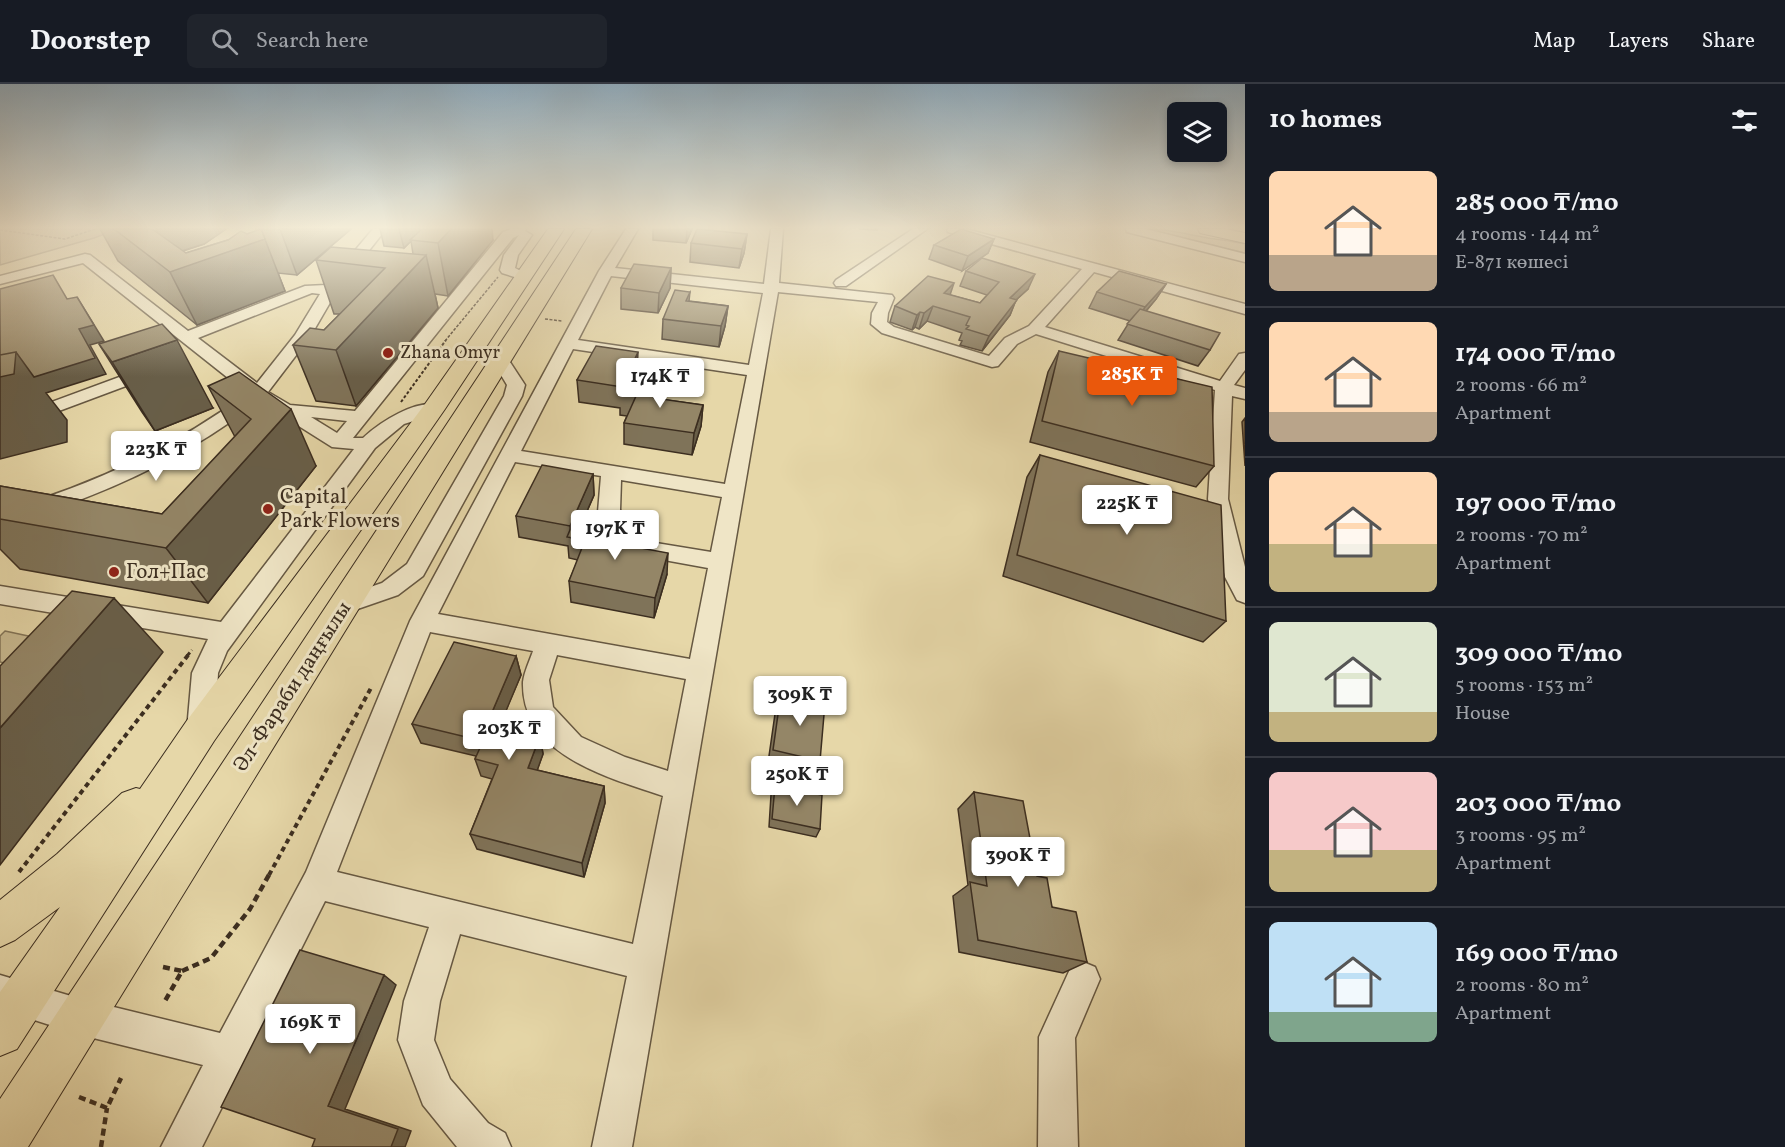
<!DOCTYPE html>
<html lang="en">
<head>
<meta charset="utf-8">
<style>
	:root { --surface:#171b24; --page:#20242c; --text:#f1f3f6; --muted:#9ea1a6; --line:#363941; --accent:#ea580c }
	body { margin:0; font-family:Vollkorn,serif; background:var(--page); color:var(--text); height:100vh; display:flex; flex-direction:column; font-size:22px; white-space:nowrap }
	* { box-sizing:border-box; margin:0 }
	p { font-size:20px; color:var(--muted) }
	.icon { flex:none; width:33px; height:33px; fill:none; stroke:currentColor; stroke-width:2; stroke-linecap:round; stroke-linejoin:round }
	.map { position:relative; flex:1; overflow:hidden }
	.sheet { display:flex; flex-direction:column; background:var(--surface); width:540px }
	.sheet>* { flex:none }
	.controls { position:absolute; left:1167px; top:18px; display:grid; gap:12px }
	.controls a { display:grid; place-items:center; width:60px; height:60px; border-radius:9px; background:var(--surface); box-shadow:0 3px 9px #0003; font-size:30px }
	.price { position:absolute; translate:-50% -51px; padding:0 14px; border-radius:6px; background:#fff; color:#222; font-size:20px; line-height:39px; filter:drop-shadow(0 2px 3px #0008) }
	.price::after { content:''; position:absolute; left:50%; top:36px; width:18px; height:14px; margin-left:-9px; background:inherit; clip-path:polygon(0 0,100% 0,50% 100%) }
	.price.active { background:var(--accent); color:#fff }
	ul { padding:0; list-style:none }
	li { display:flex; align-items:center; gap:18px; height:150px; padding:0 24px }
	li+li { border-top:2px solid var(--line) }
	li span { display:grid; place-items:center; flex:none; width:168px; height:120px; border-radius:9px; color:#555 }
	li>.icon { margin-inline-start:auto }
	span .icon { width:72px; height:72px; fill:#fffc; stroke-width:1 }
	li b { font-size:26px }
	h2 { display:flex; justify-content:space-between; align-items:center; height:72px; padding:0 24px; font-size:26px }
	header { display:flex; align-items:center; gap:36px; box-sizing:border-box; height:84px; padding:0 30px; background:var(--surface); border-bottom:2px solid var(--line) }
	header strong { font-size:28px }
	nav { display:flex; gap:33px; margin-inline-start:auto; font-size:21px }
	.search { width:420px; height:54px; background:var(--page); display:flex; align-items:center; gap:15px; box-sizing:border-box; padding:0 21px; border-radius:9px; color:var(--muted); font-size:22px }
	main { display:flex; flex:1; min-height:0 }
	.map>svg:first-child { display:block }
</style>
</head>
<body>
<header>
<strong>Doorstep</strong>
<div class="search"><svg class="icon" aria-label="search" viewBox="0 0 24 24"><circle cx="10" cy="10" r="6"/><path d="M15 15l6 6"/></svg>Search here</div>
<nav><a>Map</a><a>Layers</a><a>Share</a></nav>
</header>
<main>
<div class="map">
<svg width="1245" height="1063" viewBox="0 0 1245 1063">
	<rect width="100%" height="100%" fill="#e6d7a8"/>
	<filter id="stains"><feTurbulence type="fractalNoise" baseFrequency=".00333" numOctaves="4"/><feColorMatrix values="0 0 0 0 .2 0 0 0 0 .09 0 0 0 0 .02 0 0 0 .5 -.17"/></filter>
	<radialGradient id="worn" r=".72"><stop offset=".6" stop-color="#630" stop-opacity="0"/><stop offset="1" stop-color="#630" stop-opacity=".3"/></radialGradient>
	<path fill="#c9ba91" stroke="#827458" stroke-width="1.5" d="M0,145h118l-24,9 -94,27z
		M1147,145c21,0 40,5 61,9 12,2 24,3 37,6v9z
		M5,547l56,12 -25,27 -36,-8v-26z"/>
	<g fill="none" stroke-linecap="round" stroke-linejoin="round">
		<defs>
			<path id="minor" d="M373,145h13l-45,57 7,1 2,3 -2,3 -13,1 -25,43 -42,55 22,13 65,6 148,-179 8,-3h15l-1,2 7,4 -14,20 -3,13 16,8 -7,4 -22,-7 -2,-3 4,-15 15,-20 -6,3 -160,200h10c17,-16 53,-39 76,-33l3,4 -3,4 -35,11 -29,24 -148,203 -9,22 -3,57 -4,9 -10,3 -10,-3 -4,-9 5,-57 16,-34 -208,-35v-18l221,36 133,-173 -22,-2 -73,-46c-77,60 -166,99 -259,125v-14c89,-26 173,-63 247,-119l-164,-130 -83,21v-8l85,-22 5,1 98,76 117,-45 21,-1zM312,209l8,1 -25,41 -38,48 -59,-45zM311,333l36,4 -10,12z
				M626,145h12l-23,39 149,16 7,-55h12l-4,54 113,12 2,3 -6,15 -1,9 7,5 95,29 16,-18 24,-12 53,-57 -134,-37 -1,-3h19l279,75v10l-151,-42 -49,55 175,54 19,-27 6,-1v17l-11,15 11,3v11l-13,-3 -4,103 17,68v36l-8,-3 -12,-23 -17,-78 7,-109 -179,-56 -19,10 -19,22 -6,1 -110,-34 -11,-9 1,-11 6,-11 -100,-10 -146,855h-40l35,-171 -167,-42 -20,67 -6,39 16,39 38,44 17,10 6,14h-54l-34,-42 -25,-65 6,-39 25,-74 -104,-26 -123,246h-41l42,-82 -122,-30 -81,-26v-34l81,24 139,34 86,-161 104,-251 189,-350zM611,192l152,17 -14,72 -171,-25zM573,265l174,26 -22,109 -204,-33zM515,378l86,14 -3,36 22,26 22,18 66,12 -18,91 -252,-45zM621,396l101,17 -11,55 -55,-9 -20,-15 -16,-18zM430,548l103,19c-3,9 -9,21 -10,31 -2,73 84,95 140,114l-30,148 -296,-72zM557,571l129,24 -18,92 -43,-14 -44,-20 -28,-30 -4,-27z
				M913,145h14l-81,57h-10l-2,-3 2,-3z
				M1126,145h20l99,25v8l-118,-30z
				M500,271l6,1 19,29 -3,11 -99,180 -25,19 -52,18 -8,-3 -4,-6 4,-6 44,-15 25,-19 97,-168 3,-11 -15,-25z
				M152,281l6,1 2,4 -2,4 -158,59v-12z
				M1083,878l12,5 5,12 -25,59 3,109h-40l1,-110 32,-70z"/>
			<path id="major" d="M548,145h16l-119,180 -231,332 -197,308 -17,7v-64l60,-85 -45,33 -15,7v-47l57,-46 65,-61 14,-5 4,1 48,-70 237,-315z
				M576,145h16l-564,918h-28v-48z
				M1198,145h28l19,4v10l-45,-10z"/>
		</defs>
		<use href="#minor" stroke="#665842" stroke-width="3"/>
		<use href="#major" stroke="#3c2e20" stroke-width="2"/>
		<path stroke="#3c2e20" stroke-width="1.5" stroke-dasharray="3 1.5" stroke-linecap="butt" d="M0,146l65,9 30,-10
			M545,235l17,2
			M445,257l53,-64"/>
		<path stroke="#3c2e20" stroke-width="2" stroke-dasharray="3 2" stroke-linecap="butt" d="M401,318l45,-62"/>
		<path stroke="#3c2e20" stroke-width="3" stroke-dasharray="4.5 3" stroke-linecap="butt" d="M187,572l5,-6"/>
		<path stroke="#3c2e20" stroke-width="4" stroke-dasharray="5 4" stroke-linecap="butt" d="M19,788l170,-218
			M269,791l102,-187"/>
		<path stroke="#3c2e20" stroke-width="4.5" stroke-dasharray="7 4.5" stroke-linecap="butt" d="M163,883l19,4 -17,30
			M182,887l29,-13 39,-49 20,-36
			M79,1013l28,11 14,-30
			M101,1063l6,-39"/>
		<use href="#minor" fill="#efe5c6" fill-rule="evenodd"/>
		<use href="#major" fill="#e6d7a8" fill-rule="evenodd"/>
	</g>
	<path fill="#7f7359" stroke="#3c2e20" stroke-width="1.5" d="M100,145h52l6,4 -2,-4h70l-22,15 -21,7 3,2 71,-22 -1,-2h95l-54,46 -19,-2 7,18 -88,34 -79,-64z
		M380,145h40l1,1 72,10 -45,56 -13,-2 3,14 -82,98 -40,-5 -23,-56 31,-15 16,-16h-6l-18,-54 97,-6 -2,-13 -7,7 -20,-2z
		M653,145h39l-6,14 -33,-3z
		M859,145h18v1z
		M747,150l-3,19 -5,15 -49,-6 1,-19z
		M994,155l-6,14 -26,18 -33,-12 5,-14z
		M671,184l-1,20 -12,25 -37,-4v-21z
		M966,187l62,18 -12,11 -6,15 -28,36 -22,-6 2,-4 -3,-1 3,-7 -35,-12 -8,8 -4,-2 -3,3 -22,-8 5,-16 55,-11 30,8 7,-8 -27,-9z
		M1166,200l-10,15 -10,12 64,39 -12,16 -80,-26 12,-19 -41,-13 8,-16z
		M690,208l-1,9 39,5 -3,20 -6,21 -57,-8 1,-20z
		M99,260l114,64 -58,23 -13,-19z
		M1059,267l155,115 -18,21 -166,-45 18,-70z
		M637,289l-3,8 25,4v14l44,6 -2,21 -9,29 -68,-11v-21l3,-7 -7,-1v-7l-41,-6 -2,-22z
		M208,302l108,80 -108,137 -188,-34 -20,-20v-63l162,28 73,-77z
		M1245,334v48l-3,-44z
		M1040,371l186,166 -23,21 -200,-66 24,-99z
		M593,390l1,21 -10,23 32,5v21l51,30 -13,44 -83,-16 -2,-21 9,-21 -9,-2 -1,-12 -49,-9 -3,-21z
		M516,572l5,19 -22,51 41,10 3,18 -6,16 67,16 1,17 -21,74 -107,-28 -7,-15 22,-55 -11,-3 -6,-17 1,-3 -55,-13 -9,-19z
		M781,609l39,68 -6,13 -46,-11 8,-56z
		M775,702l45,43 -4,8 -47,-10 2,-32z
		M974,708l63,84 15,31 35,55 -24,11 -104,-21 -6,-56 15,-11 -10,-76z"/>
	<path fill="#685e48" stroke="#3c2e20" stroke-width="1.5" d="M156,145h70l-22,15 -35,11z
		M261,145l24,62 -88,34 -27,-53z
		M280,145h71l-54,46z
		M399,145h21l1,2 -17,17z
		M451,145h41l1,11 -45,56 -10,-53z
		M687,145h5l-6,14z
		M747,150l-3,19 -5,15 3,-19z
		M994,155l-6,14 -26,18 6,-15z
		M426,171l12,53 -82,98 -20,-56z
		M671,184l-1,20 -12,25 1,-20z
		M1035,190l-7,15 -12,11 -6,15 -28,36 7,-15 21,-38z
		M954,199l-5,15 -10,10 5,-15z
		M1166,200l-10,15 -20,24 9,-16z
		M77,213l27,44 -14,4 16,29 -60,19 21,27v22l-67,17v-82l16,-25 63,-23z
		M728,222l-3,20 -6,21 2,-21z
		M933,222l-6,15 -8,8 5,-16z
		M920,228l-5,15 -3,3 5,-15z
		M177,256l36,68 -58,23 -43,-69z
		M638,268l-1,21 -9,22 -6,-1v-7z
		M659,301l-1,21 -4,-8z
		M703,321l-2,21 -9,29 2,-22z
		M291,325l25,57 -108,137 -42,-55z
		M593,390l1,21 -19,44 -4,-1 -1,-12z
		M616,439v21l-8,-2z
		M668,469l-1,21 -13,44 1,-20z
		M114,514l49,54 -163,213v-137z
		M516,572l5,19 -28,67 -6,-18z
		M540,652l3,18 -11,31 -4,-17z
		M604,702l1,17 -21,74 -2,-14z
		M384,891l12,10 -51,124 66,22 -6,16h-14l-63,-41z"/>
	<path fill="#948667" stroke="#3c2e20" stroke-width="1.5" d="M114,145h38l34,24 42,-13 13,-9 6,3 14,-5 4,10 -95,33z
		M422,145h29l-13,14 -28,-3z
		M697,145l50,5 -5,15 -51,-6z
		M961,145l33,10 -26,17 -34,-11z
		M331,163l95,8 -90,95 -43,-5 17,-17 14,2 61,-62 -69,-8z
		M982,174l53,16 -25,24 7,2 -28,36 -23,-7 3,-3 -3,-1 4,-8 -37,-11 -9,7 -4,-1 -3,3 -22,-9 33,-30 26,7 -10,10 36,10 19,-21 -33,-11z
		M634,180l37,4 -12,25 -38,-5z
		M1119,187l47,13 -21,23 -48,-15z
		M53,191l14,24 10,-2 17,28 -15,4 16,29 -61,19 -18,-25 -16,3v-66z
		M675,206l15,2 -4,9 42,5 -7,20 -58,-7z
		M1140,225l80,24 -10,17 -83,-26z
		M162,240l15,16 -65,22 -13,-18z
		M596,262l42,6 -16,35 -45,-7z
		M1059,267l153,36 2,79 -172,-45z
		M16,268l-2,22 -14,3v-22z
		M239,288l52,37 -125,139 -166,-29v-33l162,28 89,-95 -43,-33z
		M627,296l32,5 -5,13 49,7 -9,28 -70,-10 12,-27 -16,-2z
		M1040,371l181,50 5,116 -209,-66z
		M542,381l51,9 -23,52 -54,-10z
		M576,432l40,7 -8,19 60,11 -13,45 -86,-17 16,-41 -18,-3z
		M72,507l42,7 -114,130v-62z
		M454,558l62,14 -29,68 53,12 -12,32 76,18 -22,77 -112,-29 28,-69 -23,-6 8,-18 -71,-17z
		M781,609l44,10 -5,58 -47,-11z
		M775,702l47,9 -2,34 -48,-10z
		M974,708l49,9 14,75 10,2 5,29 24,5 11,50 -109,-22 -8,-58 17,4z
		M300,866l84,25 -56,131 70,23 -7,18h-79l3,-8 -94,-32z"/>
	<linearGradient id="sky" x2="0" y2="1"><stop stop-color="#90abbc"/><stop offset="0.49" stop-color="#f4edd8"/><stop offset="1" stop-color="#f4edd8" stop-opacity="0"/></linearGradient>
	<rect width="1245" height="293" fill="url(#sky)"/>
	<g fill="#8f2418" stroke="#efe5c6" stroke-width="2">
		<circle cx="388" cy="269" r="6"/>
		<circle cx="268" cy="425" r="6"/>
		<circle cx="114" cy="488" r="6"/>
	</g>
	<g text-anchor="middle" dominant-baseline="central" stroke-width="6" stroke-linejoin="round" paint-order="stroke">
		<g font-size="18" fill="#3c2e20" stroke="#efe5c6" text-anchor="start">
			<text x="400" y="269">Zhana Omyr</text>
		</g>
		<g font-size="21" fill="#3c2e20" stroke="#efe5c6" text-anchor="start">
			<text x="280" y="413">Capital<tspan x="280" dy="24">Park Flowers</tspan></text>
			<text x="126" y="488">Гол+Пас</text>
		</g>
		<g font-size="21" fill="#3c2e20" stroke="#efe5c6">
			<text transform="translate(293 603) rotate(-57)">Әл-Фараби даңғылы</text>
		</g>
	</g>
	<rect width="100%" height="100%" filter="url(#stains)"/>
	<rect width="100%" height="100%" fill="url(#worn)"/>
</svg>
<div class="controls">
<a><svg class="icon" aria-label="layers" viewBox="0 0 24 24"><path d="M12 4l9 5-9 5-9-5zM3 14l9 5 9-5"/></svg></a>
</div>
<b class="price active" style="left:1132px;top:323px">285K ₸</b>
<b class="price" style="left:660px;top:325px">174K ₸</b>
<b class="price" style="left:156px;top:398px">223K ₸</b>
<b class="price" style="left:1127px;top:452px">225K ₸</b>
<b class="price" style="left:615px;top:477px">197K ₸</b>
<b class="price" style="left:800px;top:643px">309K ₸</b>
<b class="price" style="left:509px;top:677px">203K ₸</b>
<b class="price" style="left:797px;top:723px">250K ₸</b>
<b class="price" style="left:1018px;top:804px">390K ₸</b>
<b class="price" style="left:310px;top:971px">169K ₸</b>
</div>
<section class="sheet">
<h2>10 homes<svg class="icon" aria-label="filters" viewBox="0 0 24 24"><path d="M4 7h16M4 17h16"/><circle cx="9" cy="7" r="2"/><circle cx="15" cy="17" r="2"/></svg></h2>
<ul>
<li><span style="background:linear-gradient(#ffd9b3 70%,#b9a48a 0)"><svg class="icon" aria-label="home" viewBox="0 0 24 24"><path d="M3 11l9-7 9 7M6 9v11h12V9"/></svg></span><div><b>285 000 ₸/mo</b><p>4 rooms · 144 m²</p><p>Е-871 көшесі</p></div></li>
<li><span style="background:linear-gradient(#ffd9b3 75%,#b9a48a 0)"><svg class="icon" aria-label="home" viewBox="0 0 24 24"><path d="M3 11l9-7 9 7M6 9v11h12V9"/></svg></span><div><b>174 000 ₸/mo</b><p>2 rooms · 66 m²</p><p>Apartment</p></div></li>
<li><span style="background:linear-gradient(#ffd9b3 60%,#c2b280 0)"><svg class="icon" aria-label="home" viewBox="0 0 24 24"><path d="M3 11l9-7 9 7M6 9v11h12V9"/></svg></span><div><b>197 000 ₸/mo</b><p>2 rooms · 70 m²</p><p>Apartment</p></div></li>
<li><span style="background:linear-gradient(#dfe7d0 75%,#c2b280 0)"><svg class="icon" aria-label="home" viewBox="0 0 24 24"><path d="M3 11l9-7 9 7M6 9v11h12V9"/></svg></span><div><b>309 000 ₸/mo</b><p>5 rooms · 153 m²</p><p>House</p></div></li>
<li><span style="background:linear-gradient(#f6c9c9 65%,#c2b280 0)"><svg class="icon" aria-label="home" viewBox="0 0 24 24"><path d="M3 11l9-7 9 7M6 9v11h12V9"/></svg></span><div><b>203 000 ₸/mo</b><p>3 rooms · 95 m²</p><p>Apartment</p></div></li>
<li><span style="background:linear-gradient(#bfe0f5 75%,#7fa58c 0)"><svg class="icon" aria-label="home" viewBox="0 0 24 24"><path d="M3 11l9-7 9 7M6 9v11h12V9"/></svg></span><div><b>169 000 ₸/mo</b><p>2 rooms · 80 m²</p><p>Apartment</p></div></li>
</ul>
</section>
</main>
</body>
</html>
